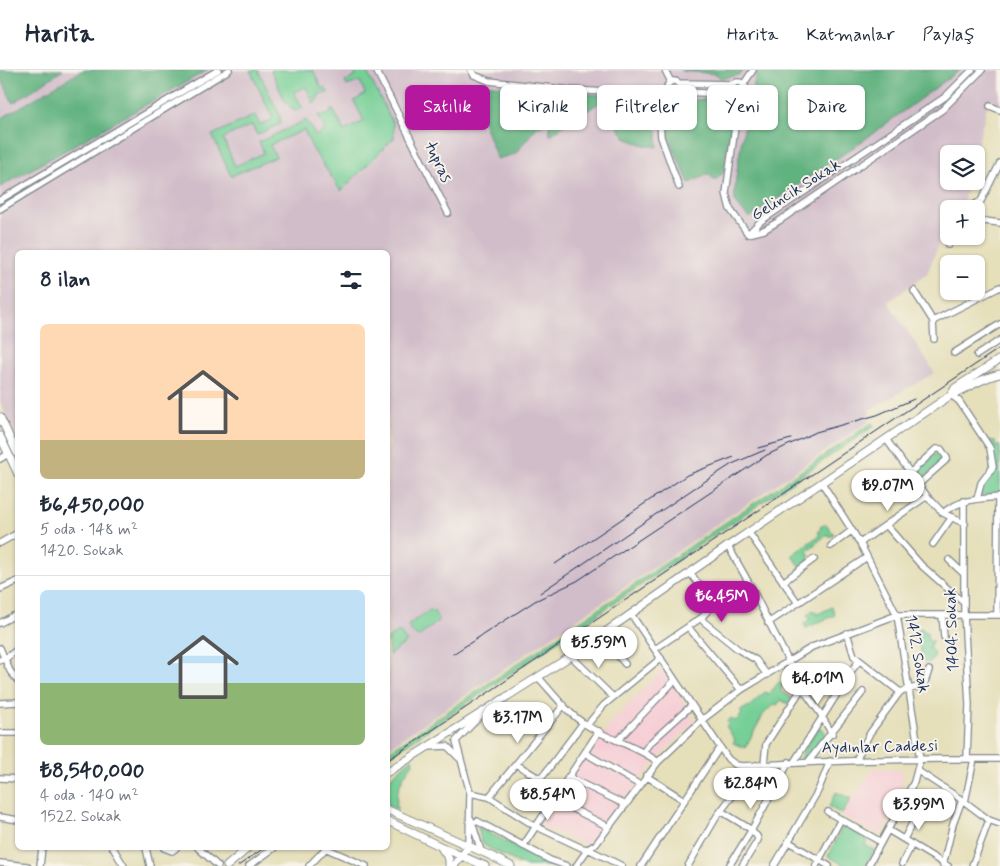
<!DOCTYPE html>
<html lang="tr">
<head>
<meta charset="utf-8">
<style>
	:root { --surface:#fff; --page:#f6f6f7; --text:#1f2937; --muted:#747a83; --line:#e0e1e3; --accent:#b5179e }
	body { margin:0; font-family:Mynerve,sans-serif; background:var(--page); color:var(--text); height:100vh; display:flex; flex-direction:column; font-size:19px; white-space:nowrap }
	* { box-sizing:border-box; margin:0 }
	p { font-size:16px; color:var(--muted) }
	.icon { flex:none; width:28px; height:28px; fill:none; stroke:currentColor; stroke-width:2; stroke-linecap:round; stroke-linejoin:round }
	.map { position:relative; flex:1; overflow:hidden }
	.side { position:absolute; left:15px; top:180px; width:375px; height:600px; display:flex; flex-direction:column; background:var(--surface); border-radius:8px; box-shadow:0 1px 4px #0004 }
	.side>* { flex:none }
	.banner { position:absolute; left:405px; top:15px; width:475px; height:45px; display:flex; gap:10px }
	.tools { position:absolute; left:940px; top:75px; display:grid; gap:10px }
	.tools a { display:grid; place-items:center; width:45px; height:45px; border-radius:8px; background:var(--surface); box-shadow:0 1px 4px #0004; font-size:25px }
	.price { position:absolute; translate:-50% -42px; padding:0 11px; border-radius:18px; background:#fff; color:#222; font-size:16px; line-height:32px; filter:drop-shadow(0 1px 2px #0008) }
	.price::after { content:''; position:absolute; left:50%; top:30px; width:15px; height:11px; margin-left:-8px; background:inherit; clip-path:polygon(0 0,100% 0,50% 100%) }
	.price.active { background:var(--accent); color:#fff }
	ul { padding:0; list-style:none }
	li { display:grid; align-content:center; gap:10px; height:265px; padding:0 25px }
	li+li { border-top:1px solid var(--line) }
	li span { display:grid; place-items:center; height:155px; border-radius:8px; color:#555 }
	li>.icon { margin-inline-start:auto }
	span .icon { width:90px; height:90px; fill:#fffc; stroke-width:1 }
	li b { font-size:21px }
	h2 { display:flex; justify-content:space-between; align-items:center; height:60px; padding:0 25px; font-size:21px }
	.chip { padding:0 18px; border-radius:8px; background:var(--surface); box-shadow:0 1px 4px #0004; font-size:18px; line-height:45px }
	.chip.active { background:var(--accent); color:#fff }
	header { display:flex; align-items:center; gap:30px; box-sizing:border-box; height:70px; padding:0 25px; background:var(--surface); border-bottom:1px solid var(--line) }
	header strong { font-size:24px }
	nav { display:flex; gap:28px; margin-inline-start:auto; font-size:18px }
	.map>svg:first-child { display:block }
</style>
</head>
<body>
<header>
<strong>Harita</strong>
<nav><a>Harita</a><a>Katmanlar</a><a>Paylaş</a></nav>
</header>
<div class="map">
<svg width="1000" height="796" viewBox="0 0 1000 796">
	<rect width="100%" height="100%" fill="#f7f3e8"/>
	<filter id="ink" filterUnits="userSpaceOnUse"><feTurbulence type="fractalNoise" baseFrequency=".02" numOctaves="2"/><feDisplacementMap in="SourceGraphic" scale="10" xChannelSelector="R" yChannelSelector="G"/><feConvolveMatrix kernelMatrix="1 2 1 2 8 2 1 2 1" color-interpolation-filters="sRGB"/></filter>
	<filter id="wash" filterUnits="userSpaceOnUse"><feTurbulence type="fractalNoise" baseFrequency=".0096" numOctaves="4" result="noise"/><feDisplacementMap in="SourceGraphic" scale="20" xChannelSelector="R" yChannelSelector="G"/><feGaussianBlur stdDeviation="1.12" result="paint"/><feColorMatrix in="noise" values="0 0 0 0 0 0 0 0 0 0 0 0 0 0 0 0 0 1.4 0 .05"/><feComposite in="paint" operator="in"/></filter>
	<g filter="url(#wash)">
		<rect width="100%" height="100%" fill="#e5dfba"/>
		<path fill="#f6cfd6" d="M663,598l32,53 -37,37 -71,88 -49,-22 46,-65 30,-39z
			M873,698l30,3 -2,25 -21,40 -38,-20z"/>
		<path fill="#d1bdc9" d="M0,0h1000v34l-11,-5 -14,55h-26v27h19l-6,28h-13v7l-22,58 -39,28 47,71 -65,36 -2,13 -480,326v-496h-370l-1,187 -17,-38z"/>
		<path fill="#76cf96" stroke="#487f7a" d="M250,0h8l22,46v8l-23,11 -5,-10 -29,13 12,28 29,-13 -5,-11 47,-22 10,16 9,-6 -7,-15h10l5,-6 11,22 20,-10 -10,-20 11,-7 -5,-13 -13,5 -2,-4 11,-6 -3,-6h13l27,53 1,15 -53,53 -29,-43 -8,-18 -34,15 6,12 -45,19 -19,-41 43,-20 5,10 13,-6z
			M271,0h42l9,19 3,-2 3,6 -8,1 -6,10 -8,-17 -12,5 9,17 -9,2 -10,-12z
			M872,353l2,3 -486,331v-5z
			M988,370l7,1v5h5v48l-22,2c8,-24 22,-29 10,-56z
			M938,382l6,7 -24,22 -6,-8z
			M826,454l8,10 -3,3 -4,-3 -20,17 3,5 -2,1 1,3 -9,6 -8,-11 28,-20 -2,-3 3,-3 -1,-2z
			M832,537l3,8 -29,13 -2,-4 6,-5 -3,-4 6,-5 5,4z
			M430,540l4,1 5,10 -21,16 -2,-1 -7,-8v-4z
			M921,558l6,5 1,8h5l-4,6 6,8 -5,7h-6l-9,-29z
			M399,561l8,11 -18,13 -1,-16z
			M779,612l4,2 -3,7 12,7 -4,6 -7,-4 -4,5 -3,-1 -11,11 -18,33 -12,-5 2,-3 -9,-14 3,-2 -2,-2 3,-4 6,3 6,-7 -2,-3 11,-6 14,-13 4,2z
			M817,658l7,2 2,6 -17,23 -9,-1z
			M412,688l1,5c-11,14 -18,27 -16,46l-9,-3v-26z
			M836,722l15,7 -9,15 -13,-7z
			M843,756l25,14 -3,5 9,5 -9,16h-19l-18,-10z
			M478,757l75,39h-29l-39,-20 -4,-5z"/>
		<path fill="#60b27f" stroke="#3e706e" d="M0,0h63l-50,33 -13,-27z
			M83,0h125l-208,117v-68z
			M680,0h64l-6,5 -17,4 -5,-5 -34,-3z
			M759,0h201l-99,72 -112,76c-4,-5 -12,-12 -14,-18 -3,-13 16,-119 24,-130z
			M472,13l182,17 4,47 -14,-2 -17,-6 -28,-36 -49,32 -1,-13 -13,6 -21,26 -18,5 -26,-69z
			M714,29c9,0 16,0 20,10l-10,63 -9,9 -6,-7 -20,9c-8,-19 -33,-64 -21,-82z"/>
	</g>
	<g filter="url(#ink)">
		<g fill="none" stroke-linecap="round" stroke-linejoin="round">
			<defs>
				<path id="minor" d="M376,0l72,143
					M471,0l3,5 15,6 83,9 86,5 11,-3
					M665,0l6,12
					M667 18a7 7 0 1 1 14 0a7 7 0 1 1-14 0Z
					M730 20a8 8 0 1 1 16 0a8 8 0 1 1-16 0Z
					M679,13l54,1
					M743,15l10,-15
					M680,22l51,2
					M658,25l3,42 18,50
					M739,28l-13,95 4,16 18,25
					M990,36l10,4
					M0,130l218,-130
					M0,139l229,-139
					M971,139l1,-3 9,-5 19,-38
					M976,150l24,3
					M749,163l12,-12 184,-124 27,-27
					M748,164l16,-4 15,-9 163,-111 40,-40
					M948,175l2,-9
					M914,221l19,30 1,18
					M933,251l67,-34
					M954,283l46,-29
					M977,285l23,-15
					M951,325l8,6 31,47 3,19 -12,16 -4,16
					M886,369l41,57 16,17 22,11
					M0,389l8,-5
					M911,402l25,-23h5l6,9 -2,3 -26,23
					M822,413l38,60 37,72 23,144 -6,23 -46,84
					M964,431v113l5,91 -2,54
					M943,443c17,-14 36,-14 57,-16
					M886,455l35,40 43,38
					M749,463l49,70
					M0,473l18,-10
					M860,473l67,-47
					M933,474l19,-27
					M728,476l21,37 53,105 18,25 12,21
					M831,476l20,-15
					M949,490l14,13
					M690,503l24,31 -12,13 1,4 36,29 17,10 11,15
					M783,512l31,-23
					M0,519l18,-8
					M631,544l97,145 8,6 6,1c86,-5 172,-8 258,-7
					M942,545l2,22
					M997,545l1,-118
					M0,553l13,-7
					M768,553l99,-66
					M688,557l53,63
					M847,563l7,23 46,36 24,-7 5,-15
					M601,565l24,29
					M0,578l10,23 8,10
					M655,579l46,-31
					M571,586l42,41
					M0,590l5,-1 13,-10
					M538,607c15,16 29,36 47,47 23,16 51,21 73,38
					M0,633l18,-1
					M587,655l17,-20 57,-47
					M0,663h18
					M618,670l57,-60
					M428,677l19,-1 12,12
					M644,681l5,-7 42,-38
					M585,683l55,32
					M856,690l14,-27 30,-41
					M794,692l48,-76v-3l17,-22
					M808,692l55,-70
					M516,694l21,13 6,-1 40,-53
					M764,694l2,-20 36,-56
					M918,701l47,31 24,18 11,4
					M646,706l38,24
					M568,707l58,28
					M0,708l18,1
					M470,723l19,4 44,28 49,23 6,1 34,17
					M489,727l75,-92
					M553,729l56,28
					M965,732l9,-43
					M721,741l31,19
					M828,742l53,30
					M0,747l18,3
					M471,749l10,32
					M477,751l73,39 17,6
					M888,760l60,36
					M904,769l13,-25
					M789,772l40,24
					M469,776l1,-53 -14,-52 24,-25
					M523,776l76,-115
					M113,778l11,18
					M146,778l4,18
					M164,778l8,3 4,-3
					M198,778l20,18
					M325,778l41,18
					M0,793l27,3
					M902,794l10,-20
					M943,795l10,-41 9,-24
					M40,796l2,-18
					M249,796l25,-18
					M309,796l17,-18
					M576,796l12,-17 8,-5 62,-82 44,-42 39,-30 71,-43 85,-32h103
					M641,796l79,-119
					M688,796l29,-50 39,-51
					M729,796l22,-35 38,-69
					M742,796l16,-26 -1,-4 -6,-5
					M774,796l44,-75 12,-30
					M816,796l25,-47
					M972,796l17,-46"/>
				<path id="major" d="M951,325l4,-7 45,-29
					M0,347l18,38
					M0,366l18,38
					M388,702l183,-116 157,-110 223,-151c17,-6 31,-18 49,-21
					M388,740l101,45 22,11
					M388,751l60,29 37,16
					M442,779l7,10v7
					M227,796l21,-18
					M454,796l15,-20"/>
			</defs>
			<use href="#minor" stroke="#80878c" stroke-width="8"/>
			<use href="#major" stroke="#80878c" stroke-width="9"/>
			<use href="#minor" stroke="#fff" stroke-width="5.5"/>
			<use href="#major" stroke="#fff" stroke-width="7"/>
			<path stroke="#1b2f5e" stroke-width="1" d="M758,378l33,-9
				M555,494l132,-89 47,-18
				M540,523l153,-104 39,-25 33,-14
				M453,584l82,-53 42,-20 190,-126 49,-23 61,-17 37,-16
				M388,690l612,-412
				M238,796l26,-18"/>
		</g>
	</g>
	<g text-anchor="middle" dominant-baseline="central" stroke-width="4" stroke-linejoin="round" paint-order="stroke">
		<g font-size="16" fill="#1b2f5e" stroke="#f7f3e8">
			<text transform="translate(438 92) rotate(64)">tupras</text>
			<text transform="translate(796 120) rotate(-32)">Gelincik Sokak</text>
			<text transform="translate(952 560) rotate(-92)">1404. Sokak</text>
			<text transform="translate(917 584) rotate(80)">1412. Sokak</text>
			<text transform="translate(880 677) rotate(-1)">Aydınlar Caddesi</text>
		</g>
	</g>
</svg>
<div class="tools">
<a><svg class="icon" aria-label="layers" viewBox="0 0 24 24"><path d="M12 4l9 5-9 5-9-5zM3 14l9 5 9-5"/></svg></a>
<a>+</a>
<a>−</a>
</div>
<b class="price" style="left:888px;top:442px">₺9.07M</b>
<b class="price active" style="left:722px;top:553px">₺6.45M</b>
<b class="price" style="left:599px;top:599px">₺5.59M</b>
<b class="price" style="left:818px;top:635px">₺4.01M</b>
<b class="price" style="left:518px;top:674px">₺3.17M</b>
<b class="price" style="left:751px;top:740px">₺2.84M</b>
<b class="price" style="left:548px;top:751px">₺8.54M</b>
<b class="price" style="left:919px;top:761px">₺3.99M</b>
<div class="banner">
<a class="chip active">Satılık</a>
<a class="chip">Kiralık</a>
<a class="chip">Filtreler</a>
<a class="chip">Yeni</a>
<a class="chip">Daire</a>
</div>
<section class="side">
<h2>8 ilan<svg class="icon" aria-label="filters" viewBox="0 0 24 24"><path d="M4 7h16M4 17h16"/><circle cx="9" cy="7" r="2"/><circle cx="15" cy="17" r="2"/></svg></h2>
<ul>
<li><span style="background:linear-gradient(#ffd9b3 75%,#c2b280 0)"><svg class="icon" aria-label="home" viewBox="0 0 24 24"><path d="M3 11l9-7 9 7M6 9v11h12V9"/></svg></span><div><b>₺6,450,000</b><p>5 oda · 148 m²</p><p>1420. Sokak</p></div></li>
<li><span style="background:linear-gradient(#bfe0f5 60%,#8fb573 0)"><svg class="icon" aria-label="home" viewBox="0 0 24 24"><path d="M3 11l9-7 9 7M6 9v11h12V9"/></svg></span><div><b>₺8,540,000</b><p>4 oda · 140 m²</p><p>1522. Sokak</p></div></li>
</ul>
</section>
</div>
</body>
</html>
